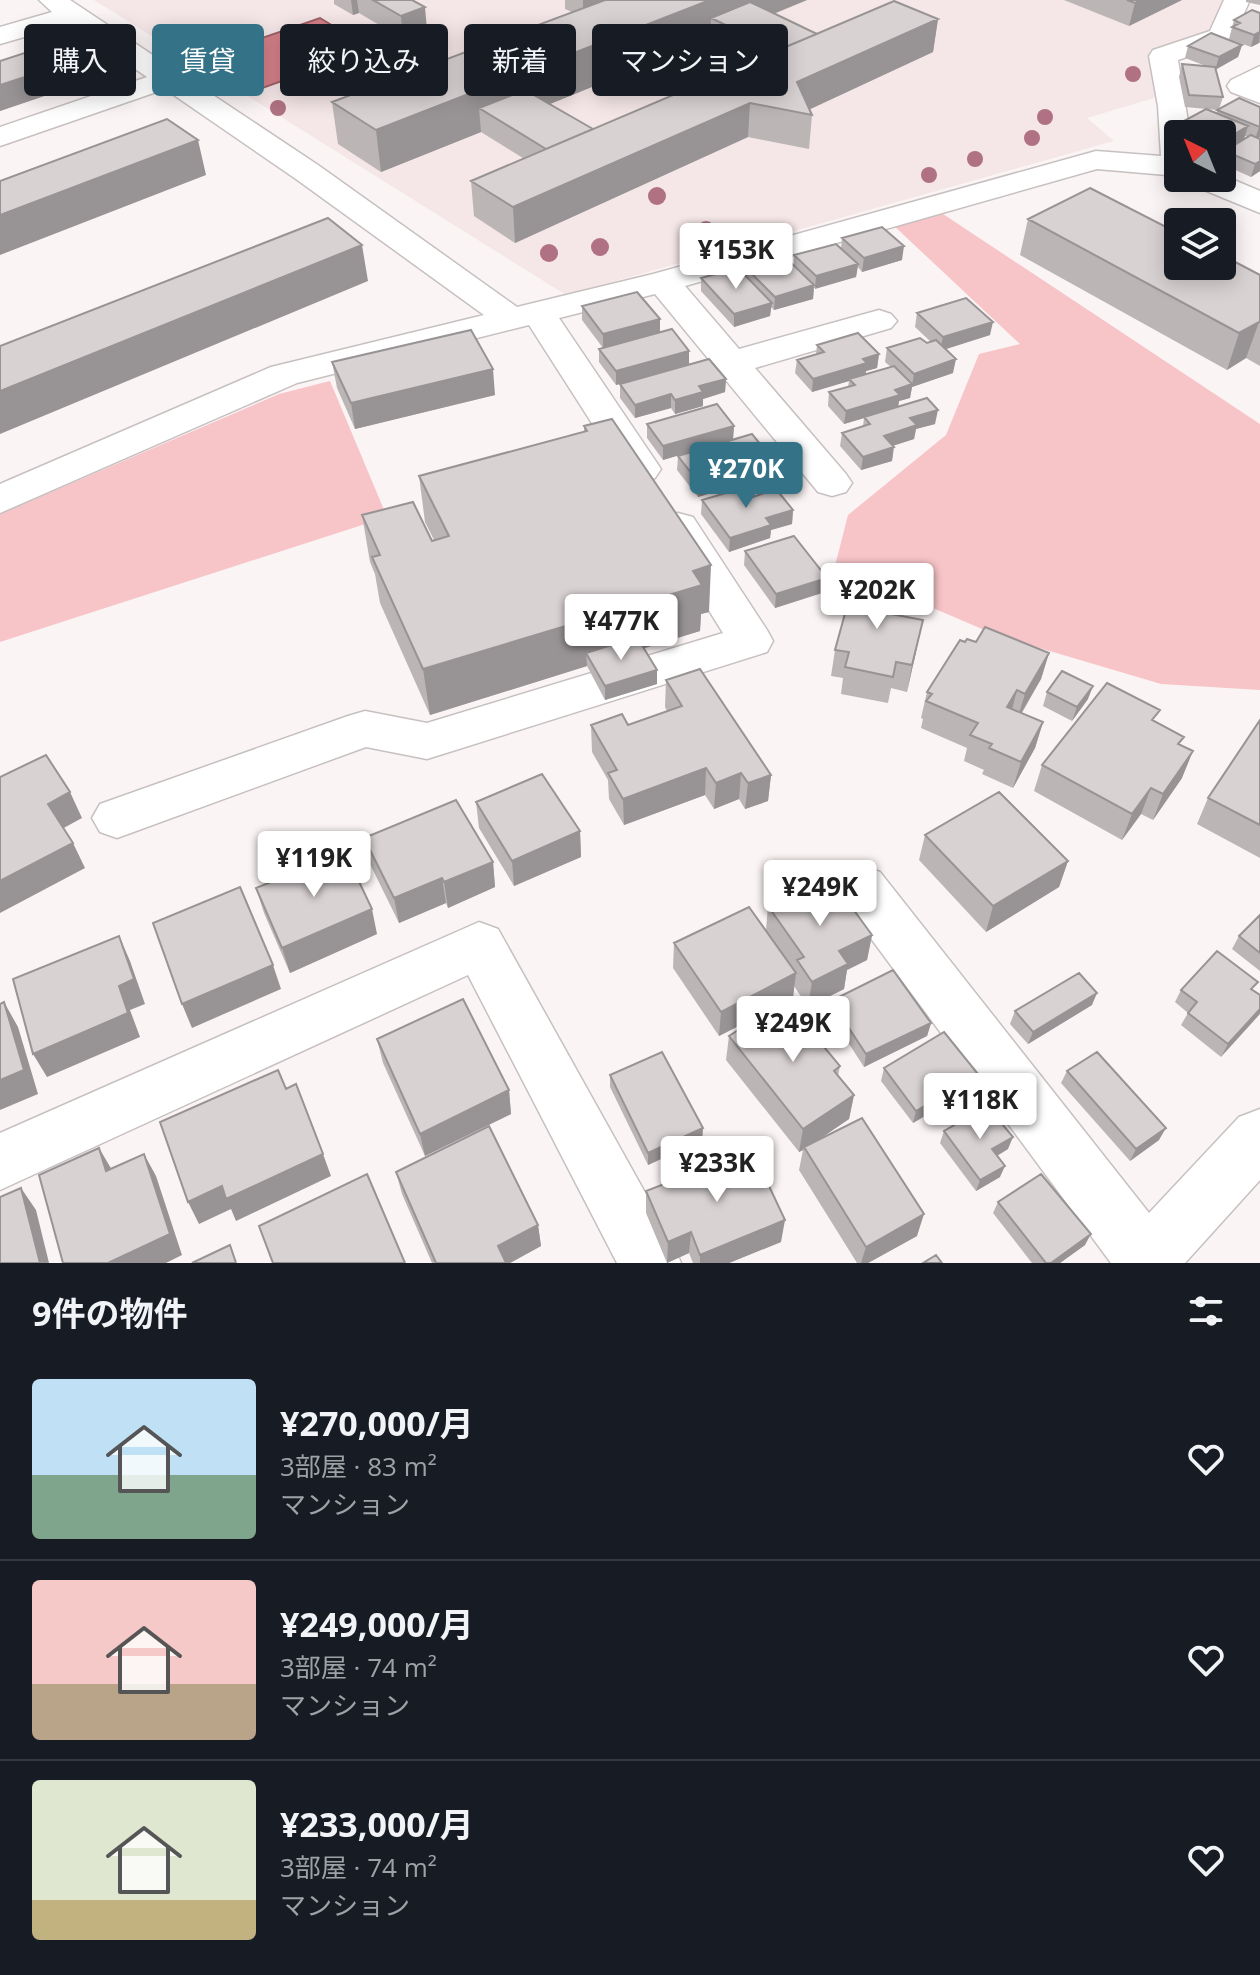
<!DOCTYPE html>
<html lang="ja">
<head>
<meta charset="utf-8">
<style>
	:root { --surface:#171b24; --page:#20242c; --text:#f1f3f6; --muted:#9ea1a6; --line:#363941; --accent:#347287 }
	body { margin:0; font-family:"Open Sans","Noto Sans JP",sans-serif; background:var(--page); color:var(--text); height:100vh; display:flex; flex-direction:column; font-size:30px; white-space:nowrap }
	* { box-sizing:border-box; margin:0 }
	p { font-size:26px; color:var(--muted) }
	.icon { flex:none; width:44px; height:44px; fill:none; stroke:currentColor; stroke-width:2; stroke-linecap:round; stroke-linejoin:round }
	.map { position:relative; height:1263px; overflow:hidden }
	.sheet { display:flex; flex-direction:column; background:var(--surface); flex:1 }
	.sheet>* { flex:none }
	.top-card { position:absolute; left:24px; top:24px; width:800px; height:72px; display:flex; gap:16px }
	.needle { width:52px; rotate:317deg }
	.buttons { position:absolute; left:1164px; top:120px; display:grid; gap:16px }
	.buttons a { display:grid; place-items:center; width:72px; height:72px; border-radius:8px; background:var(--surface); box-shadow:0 4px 20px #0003; font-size:40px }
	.price { position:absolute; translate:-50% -68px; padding:0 18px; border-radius:8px; background:#fff; color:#222; font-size:26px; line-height:52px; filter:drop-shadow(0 2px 4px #0008) }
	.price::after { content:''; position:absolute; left:50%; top:48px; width:24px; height:18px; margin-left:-12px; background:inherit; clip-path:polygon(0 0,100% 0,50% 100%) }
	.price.selected { background:var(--accent); color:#fff }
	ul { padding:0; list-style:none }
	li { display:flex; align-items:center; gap:24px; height:200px; padding:0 32px }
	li+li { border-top:2px solid var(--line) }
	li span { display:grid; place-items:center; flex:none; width:224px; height:160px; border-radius:8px; color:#555 }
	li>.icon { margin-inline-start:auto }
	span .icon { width:96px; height:96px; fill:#fffc; stroke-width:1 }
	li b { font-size:34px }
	h2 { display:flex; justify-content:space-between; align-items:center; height:96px; padding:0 32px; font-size:34px }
	.tag { padding:0 28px; border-radius:8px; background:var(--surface); box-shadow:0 4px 20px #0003; font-size:28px; line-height:72px }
	.tag.selected { background:var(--accent); color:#fff }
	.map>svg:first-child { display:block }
</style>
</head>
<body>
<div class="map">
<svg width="1260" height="1263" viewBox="0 0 1260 1263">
	<rect width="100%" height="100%" fill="#fbf4f4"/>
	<path fill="#f5e6e7" d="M94,0h1134l-16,34 -47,19 -4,43 -74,22 27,23 -548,154z"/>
	<path fill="#f7c4c8" d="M940,212l320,212v266l-99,-6 -165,-49 -161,-69 13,-51 98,-80 33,-81 41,-10 -128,-120z
		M330,381l57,136 -387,125v-128l279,-120z"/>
	<path fill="#d7818a" stroke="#9e6167" stroke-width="2" d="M320,18l51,31 -117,42 -50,-33z"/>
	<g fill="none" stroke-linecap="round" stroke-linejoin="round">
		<defs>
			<path id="minor" d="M39,0h31l248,165 199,142 136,-33 443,-123 65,5 -3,-50 -9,-50 4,-6 57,-19 14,-31h26l-19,42 -53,18 12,74h-12v42l-81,-7 -412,117 54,63 140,-39 12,4 6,7 -6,7 -136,40 91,106 6,9 -6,9 -14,4 -14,-4 -163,-198 -96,24 102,151 -6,9 -14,4 -14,-4 -98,-153 -232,58 -297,130v-29l271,-117 213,-52 -188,-136 -131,-90 -165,57v-19l147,-50 -78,-53 -69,20v-17l52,-15z
				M1260,66v37l-29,-11 -4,-6 4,-6z
				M1222,175l38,16v22l-68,-28 -5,-7h35z
				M678,513l15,4 74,113 6,11 -6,11 -340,107 -61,-12 -249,91 -17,-6 -8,-14 8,-14 248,-88 17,-5 62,12 296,-90 -66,-106 6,-10z
				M862,866l18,6 269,341 90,-96 21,-8v71l-75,83h-74l-267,-361 -8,-15 8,-15z
				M479,922l19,7 174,312 9,22h-64l-149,-288 -468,215v-57z"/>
		</defs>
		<use href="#minor" stroke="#c7c0c1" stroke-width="3"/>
		<use href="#minor" fill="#fff" fill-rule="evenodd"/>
	</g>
	<g fill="#af7183">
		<circle cx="679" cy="70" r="8"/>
		<circle cx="1133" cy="74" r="8"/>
		<circle cx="278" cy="108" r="8"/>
		<circle cx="1045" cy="117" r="8"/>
		<circle cx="1032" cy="138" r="8"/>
		<circle cx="975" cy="159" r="8"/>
		<circle cx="929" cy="175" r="8"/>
		<circle cx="657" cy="196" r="9"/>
		<circle cx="706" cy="230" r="9"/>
		<circle cx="600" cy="247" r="9"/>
		<circle cx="549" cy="253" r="9"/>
	</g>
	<path fill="#bbb5b5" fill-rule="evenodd" d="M334,0h78l15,30 -24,9 -44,-26 -6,2 -19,-11z
		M565,0h242l-33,14 43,20 121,-15 -5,33 -124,57 3,6 -3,34 -61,-12 -233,106 -41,-27 -3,-35 52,-23 -42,-26 -100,40 -43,-28 -6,-42 240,-90 -7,-3zM710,39v2l42,20 -159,68 -43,-25z
		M1064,0h118l-53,26z
		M1246,0h14v5l-14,-3z
		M1260,13v30h-1l-8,4 -22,-8 5,-19z
		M1242,45l-4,12 -22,12 7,28 -4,12 41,-2v30l-2,1 2,1v32l-9,6 -29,-13 3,-13 23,-14 -3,-1 -1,3 -22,13v-18h-42l4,-13 32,-8 2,-3 -33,-3 -6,-30 3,-13 24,2 -21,-8 3,-12z
		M0,61l69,5 7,24 -19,6 -4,-3 -53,18z
		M1028,219l232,56v91l-14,-8 -19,12 -207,-115z
		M842,238l60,22 -40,12 -4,-5 -2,10 -42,11 -1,11 -39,11 -3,-3 -1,9 -36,11 -33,-36v-13l45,-2v-8l48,-3v-10l47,-7z
		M582,306l78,27 29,18v13l-73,21 -17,-23v-13l4,-1 -21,-28z
		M917,313l73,22 -45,14 8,24 -41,14 -2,11 -11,3 -1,6 37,17 -19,5 -2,10 -21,7 -1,15 -31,9 -21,-24 2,-13 21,-7 1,-8 -20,6 -16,-18 1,-14 19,-5 1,-6 -37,11 -17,-19 2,-13 19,-6 1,-9 62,9 -2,14 -11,3v3l25,-7 -6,-5 2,-14 44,-6 -16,-15z
		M332,362l163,33 -140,34 -18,-41z
		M726,379l-1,13 -22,7v7l-28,8 -4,-6 -36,10 -15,-20v-14z
		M647,424l87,2 -1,13 -70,21 -16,-22z
		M584,426l125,186 -8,2 -1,17 -56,17 13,22v14l-52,16 -18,-34 -157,49 -50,-112 -5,-29 -5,-12 -8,-47 70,26 2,-1 -9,-18 -6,-46 165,-44z
		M678,456l94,18 -74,23 -21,-27z
		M750,498l43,12 -1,14 -21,6 -1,8 -41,14 -28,-38 1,-14z
		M745,551l82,27 -2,14 -50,16 -31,-43z
		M893,614l30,6 -16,72 -16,-4 -3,15 -47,-9 2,-16 -12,-2 4,-26z
		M965,642h11l73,11 -8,26 -19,34 21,9 -8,26 -22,40 -31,-14 2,-4 -20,-9 3,-13 -46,-20 2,-9 -2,-1 6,-26z
		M666,680l105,95 -3,26 -23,8 -6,-10 -25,10 -9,-14 -81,30 -15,-26 -1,-19 -16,-28 -1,-27h37l39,-14 -2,-4z
		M1047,692l41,7 -16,22 -29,-15z
		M1260,720v138l-63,-34 11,-26z
		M1155,722l26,23 1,33 -29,42 -12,-6 -19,26 -88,-49 8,-26z
		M476,802l104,29 1,26 -67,29 -35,-58z
		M925,835l143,26 -9,26 -73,45 -67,-72z
		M364,838l129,24 2,25 -47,21 -2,-5 -47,20 -29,-59z
		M256,888l121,46 -87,39 -26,-60z
		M841,900l31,35 -5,25 -20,10 -3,19 -36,18 -14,-21 -1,12 -7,3 54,65 -2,10 16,19 -5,24 -34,23 102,94 -49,27h-11l-58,-93 4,-20 -4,2 -73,-92 3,-24 43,-27 -53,27 -46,-68 1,-25 92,-13 2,-24z
		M1260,915v56l-28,-22 7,-13z
		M1181,990h73l6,5 -39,62 -40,-32 7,-12 -13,-11z
		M831,1001l100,22 -4,13 -63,31 -35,-54z
		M1092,1005l-64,39 -18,-20 5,-13z
		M377,1039l132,51 2,24 -86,42 -42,-93z
		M884,1068l94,6 -4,13 -61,36 -32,-42z
		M1067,1071l92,69 -29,21 -69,-78z
		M610,1075l93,53 -1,12 -54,25 -38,-78z
		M944,1131l64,18 -11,7 3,21 -24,14 -36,-48z
		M396,1172l142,53 3,21 -31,17h-78l-30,-69z
		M646,1191l135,51 -52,21h-36l-4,-10 -22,10 -21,-50z
		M998,1202l87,43 -25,18h-28l-39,-50z"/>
	<path fill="#989394" d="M351,0h6l2,13 -6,2z
		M583,0h46l-46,17z
		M710,0h97l-72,29 -24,-11 -1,21 -207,84 -24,-15 2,24 -100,40 -5,-42z
		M1141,0h41l-53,26 6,-23z
		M425,7l2,23 -24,9 -2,-23z
		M938,19l-5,33 -131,61 -5,-31z
		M1260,32l-1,11 -8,4 3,-12z
		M1242,45l-4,12 -23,13 4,-13z
		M69,66l7,24 -19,6 -7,-23z
		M46,70l7,23 -53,18v-26z
		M750,103l-2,34 -233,106 -2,-36z
		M1248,126l-4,13 -22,13 4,-13z
		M1259,127h1v10l-5,3z
		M198,140l8,35 -206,80v-40z
		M1260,161v10l-9,6 4,-13z
		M362,245l6,36 -368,153v-43z
		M904,246l-2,14 -40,12 2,-14z
		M858,264l-2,13 -41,12 1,-13z
		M814,285l-1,14 -39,11 1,-13z
		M772,303l-2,13 -36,11v-13z
		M660,319v14l-57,15v-14z
		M993,322l-3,13 -50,16 3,-14z
		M1259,322l-13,36 -19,12 12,-37z
		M689,351v13l-73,21v-14z
		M879,354l-2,14 -11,3 -1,5 -16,3v2l-37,11 1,-13 50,-20z
		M956,359l-3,14 -41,14 -2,11 -11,3 -1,7 -54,16 2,-13 49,-21 17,-5 2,-11z
		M493,369l2,26 -140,34 -4,-26z
		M726,379l-1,13 -22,7v7l-28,8v-14l24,-14z
		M671,394v14l-36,10v-13z
		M938,410l-3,14 -19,5 -2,10 -32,10 2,-13 26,-18z
		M734,426l-1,13 -70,21v-14z
		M894,447l-2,14 -31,9 2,-13z
		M774,461l-2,13 -74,23 1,-14z
		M793,510l-1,14 -21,6 -1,8 -41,14 1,-14 36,-20z
		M711,565l-2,47 -8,2 -1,17 -107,33 -7,-11 1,13 -157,49 -7,-46z
		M827,578l-2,14 -50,16 1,-14z
		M923,620l-16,72 5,-27z
		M1049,653l-8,26 -24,41 8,-26z
		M657,670v14l-52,16v-14z
		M1093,686l-5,13 -16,22 5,-14z
		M1017,690l-7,27 -3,-10z
		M1043,722l-8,26 -22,40 8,-26z
		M1193,751l-11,27 -29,42 10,-26z
		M706,768l-1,27 -81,30 -1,-26z
		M741,773l-2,26 -25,10 2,-26z
		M771,775l-3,26 -23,8 3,-26z
		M1151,788l-10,26 -19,26 10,-26z
		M70,792l12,26 -22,12 -12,-26z
		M580,831l1,26 -67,29 -2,-25z
		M73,843l12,25 -85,45v-32z
		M1068,861l-9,26 -73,45 7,-26z
		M493,862l2,25 -47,21 -4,-26z
		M442,878l4,25 -47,20 -5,-25z
		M372,909l5,25 -87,39 -8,-25z
		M872,935l-5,25 -20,10 -3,19 -36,18 4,-25 27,-31z
		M119,936l11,25 15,43 -15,6 10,27 -93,40 -14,-23 86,-68z
		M273,965l8,24 -89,39 -10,-24z
		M796,973l-3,25 -74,38 2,-24z
		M1097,993l-5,12 -64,39 5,-12z
		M4,1002l14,25 20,67 -38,16v-30z
		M1260,1009v5l-39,43 7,-13z
		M931,1023l-4,13 -63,31 2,-13z
		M978,1074l-4,13 -61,36 3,-12z
		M509,1090l2,24 -86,42 -5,-22z
		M854,1095l-5,24 -44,30 -1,-2 -1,3 -4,2 4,-23z
		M703,1128l-1,12 -54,25v-12z
		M1166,1128l-7,12 -29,21 6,-12z
		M1013,1137l-5,12 -20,12 4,-12z
		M99,1148l13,22 -6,1z
		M144,1154l12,22 26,79 -16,8h-58z
		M323,1154l8,22 -95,45 -5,-12 -32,15 -11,-22 34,-16z
		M1005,1166l-5,11 -24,14 4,-11z
		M21,1188l15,22 13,53h-9z
		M924,1214l-7,22 -49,27h-7l5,-16z
		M785,1220l-4,22 -52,21h-29v-8z
		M538,1225l3,21 -31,17h-9l-3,-17z
		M691,1232l-2,21 -22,10 1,-21z
		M1091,1234l-6,11 -25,18h-9z"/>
	<path fill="#d9d2d3" stroke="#989394" stroke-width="2" d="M373,0h39l13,7 -24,9z
		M605,0h105l-334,130 -44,-28z
		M1127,0h14l-6,3z
		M894,1l44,18 -141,63 15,33 -62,-12 -237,104 -42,-26z
		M750,2l67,32 -39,16 -67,-32z
		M1252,10l8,3v19l-6,3 -22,-8 8,-4 -6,-3z
		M1211,33l31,12 -23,12 -31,-11z
		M43,47l26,19 -19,7 -4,-3 -46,15v-24z
		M1182,64l33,3 8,30 -34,-2z
		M525,90l68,39 -47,20 -67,-41z
		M1239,98l21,9v20l-43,-17z
		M1206,109l42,17 -22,13 -4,-2v-3h-8l-30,-13z
		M167,119l31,21 -198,75v-34z
		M1251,135l9,4v22l-5,3 -30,-13z
		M1090,188l88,45v33h44v-11l38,20v47h-1l-20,11 -211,-114z
		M328,218l34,27 -362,146v-45z
		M882,227l22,19 -40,12 -22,-20z
		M836,244l22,20 -42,12 -22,-21z
		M785,257l29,28 -39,12 -29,-29z
		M738,268l34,35 -38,11 -33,-36z
		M637,292l23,27 -57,15 -21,-28z
		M966,298l27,24 -50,15 -26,-24z
		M672,329l17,22 -73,20 -17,-22z
		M471,330l22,39 -142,34 -19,-41z
		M858,333l21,21 -16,5 4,4 -54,16 -16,-19 27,-8 -7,-7z
		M920,338l7,5 9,-3 20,19 -42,15 -27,-26z
		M709,359l17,20 -27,7 4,6 -28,8 -4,-6 -36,11 -15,-21z
		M894,366l18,18 -17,6 5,5 -54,16 -17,-19 26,-7 -6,-6z
		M927,398l11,12 -28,8 7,7 -33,11 10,11 -31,10 -21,-24 28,-9 -6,-7z
		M717,404l17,22 -71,20 -16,-22z
		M612,419l99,146 -18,6 9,14 -279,84 -51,-112 8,-2 -18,-40 51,-13 19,39 17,-5 -30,-60 168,-45 -3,-5z
		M752,434l22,27 -75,22 -21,-27z
		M743,488l7,10 26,-9 17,21 -27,8 5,7 -41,13 -28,-38z
		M794,536l33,42 -51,16 -31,-43z
		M861,578l37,8 -7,28 32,6 -11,45 -16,-3 -3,15 -48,-10 4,-15 -14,-2 14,-51 6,1z
		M985,627l64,26 -24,41 -8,-4 -10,17 36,15 -22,40 -32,-14 3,-4 -22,-9 8,-12 -52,-22 6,-7 -5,-2 33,-52 5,2 2,-3 9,3z
		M637,637l20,33 -52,16 -19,-33z
		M700,669l71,106 -23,8 -7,-10 -25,10 -10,-15 -83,31 -15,-26 9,-3 -26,-45 31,-11 6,11 54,-19 -16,-26z
		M1062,671l31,15 -16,21 -30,-15z
		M1107,683l53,27 -8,10 32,17 -6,7 15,7 -30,43 -12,-6 -19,26 -90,-49z
		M1260,720v105l-52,-27z
		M46,755l24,37 -22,12 25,39 -73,38v-104z
		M542,774l38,57 -68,30 -36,-59z
		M999,792l69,69 -75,45 -68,-71z
		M456,800l37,62 -49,20 -2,-4 -48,20 -30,-60z
		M345,852l27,57 -90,39 -26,-60z
		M826,880l15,20 4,-2 27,37 -33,16 9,13 -36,18 -15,-22 7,-3 -36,-51z
		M240,887l33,78 -91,39 -29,-81z
		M749,907l47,66 -75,39 -47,-69z
		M1260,915v38l-21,-17z
		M119,936l15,43 -15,7 9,27 -95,41 -20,-75z
		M1217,951l41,31 -7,7 9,6v14l-32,35 -40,-31 9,-11 -16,-12z
		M893,970l38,53 -65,31 -35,-53z
		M1079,973l18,20 -64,39 -18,-21z
		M463,999l46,91 -89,44 -43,-95z
		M785,1000l55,66 -6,5 20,24 -51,34 -74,-93z
		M4,1002l20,68 -24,10v-76z
		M944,1032l34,42 -62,37 -32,-43z
		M662,1052l41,76 -55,25 -38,-78z
		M1097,1052l69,76 -30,21 -69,-78z
		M278,1070l8,19 10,-5 27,70 -97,45 -4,-13 -34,16 -28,-80z
		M987,1106l26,31 -21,12 13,17 -25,14 -36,-49z
		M862,1118l62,96 -58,33 -62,-100z
		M489,1126l49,99 -40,21 8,17h-70l-40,-91z
		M99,1148l7,23 38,-17 26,80 -62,29h-45l-24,-88z
		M752,1150l33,70 -85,35 -9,-23 -23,10 -22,-51z
		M367,1174l38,89h-132l-14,-37z
		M1041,1174l50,60 -40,29h-5l-48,-61z
		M21,1188l19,75h-40v-66z
		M230,1245l6,18h-44z
		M936,1255l6,8h-19z"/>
</svg>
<div class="buttons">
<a><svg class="needle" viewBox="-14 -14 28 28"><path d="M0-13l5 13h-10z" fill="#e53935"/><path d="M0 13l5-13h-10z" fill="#9ea1a6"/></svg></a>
<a><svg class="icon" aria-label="layers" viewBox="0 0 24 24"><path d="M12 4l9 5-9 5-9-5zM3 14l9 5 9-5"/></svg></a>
</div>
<b class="price" style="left:736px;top:291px">¥153K</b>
<b class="price selected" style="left:746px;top:510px">¥270K</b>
<b class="price" style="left:877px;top:631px">¥202K</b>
<b class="price" style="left:621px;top:662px">¥477K</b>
<b class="price" style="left:314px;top:899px">¥119K</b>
<b class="price" style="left:820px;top:928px">¥249K</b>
<b class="price" style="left:793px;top:1064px">¥249K</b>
<b class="price" style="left:980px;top:1141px">¥118K</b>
<b class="price" style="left:717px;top:1204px">¥233K</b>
<div class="top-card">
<a class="tag">購入</a>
<a class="tag selected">賃貸</a>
<a class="tag">絞り込み</a>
<a class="tag">新着</a>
<a class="tag">マンション</a>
</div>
</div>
<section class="sheet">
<h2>9件の物件<svg class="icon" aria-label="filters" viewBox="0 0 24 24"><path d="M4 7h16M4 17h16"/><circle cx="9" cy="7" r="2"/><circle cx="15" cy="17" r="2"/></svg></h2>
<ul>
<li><span style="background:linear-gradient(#bfe0f5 60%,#7fa58c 0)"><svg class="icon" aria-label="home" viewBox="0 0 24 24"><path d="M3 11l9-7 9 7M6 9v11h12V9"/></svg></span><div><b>¥270,000/月</b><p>3部屋 · 83 m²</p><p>マンション</p></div><svg class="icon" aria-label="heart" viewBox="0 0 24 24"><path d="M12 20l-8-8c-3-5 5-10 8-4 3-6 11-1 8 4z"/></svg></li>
<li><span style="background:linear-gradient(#f6c9c9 65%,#b9a48a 0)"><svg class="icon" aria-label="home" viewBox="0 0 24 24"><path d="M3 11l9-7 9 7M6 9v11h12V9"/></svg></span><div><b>¥249,000/月</b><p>3部屋 · 74 m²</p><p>マンション</p></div><svg class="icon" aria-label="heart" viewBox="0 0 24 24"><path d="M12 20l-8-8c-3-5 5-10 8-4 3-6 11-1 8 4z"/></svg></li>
<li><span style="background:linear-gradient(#dfe7d0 75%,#c2b280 0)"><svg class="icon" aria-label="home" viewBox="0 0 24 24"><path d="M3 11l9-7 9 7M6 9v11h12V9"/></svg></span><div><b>¥233,000/月</b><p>3部屋 · 74 m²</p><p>マンション</p></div><svg class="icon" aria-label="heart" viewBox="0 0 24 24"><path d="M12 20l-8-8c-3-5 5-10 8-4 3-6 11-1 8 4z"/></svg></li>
</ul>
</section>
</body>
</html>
